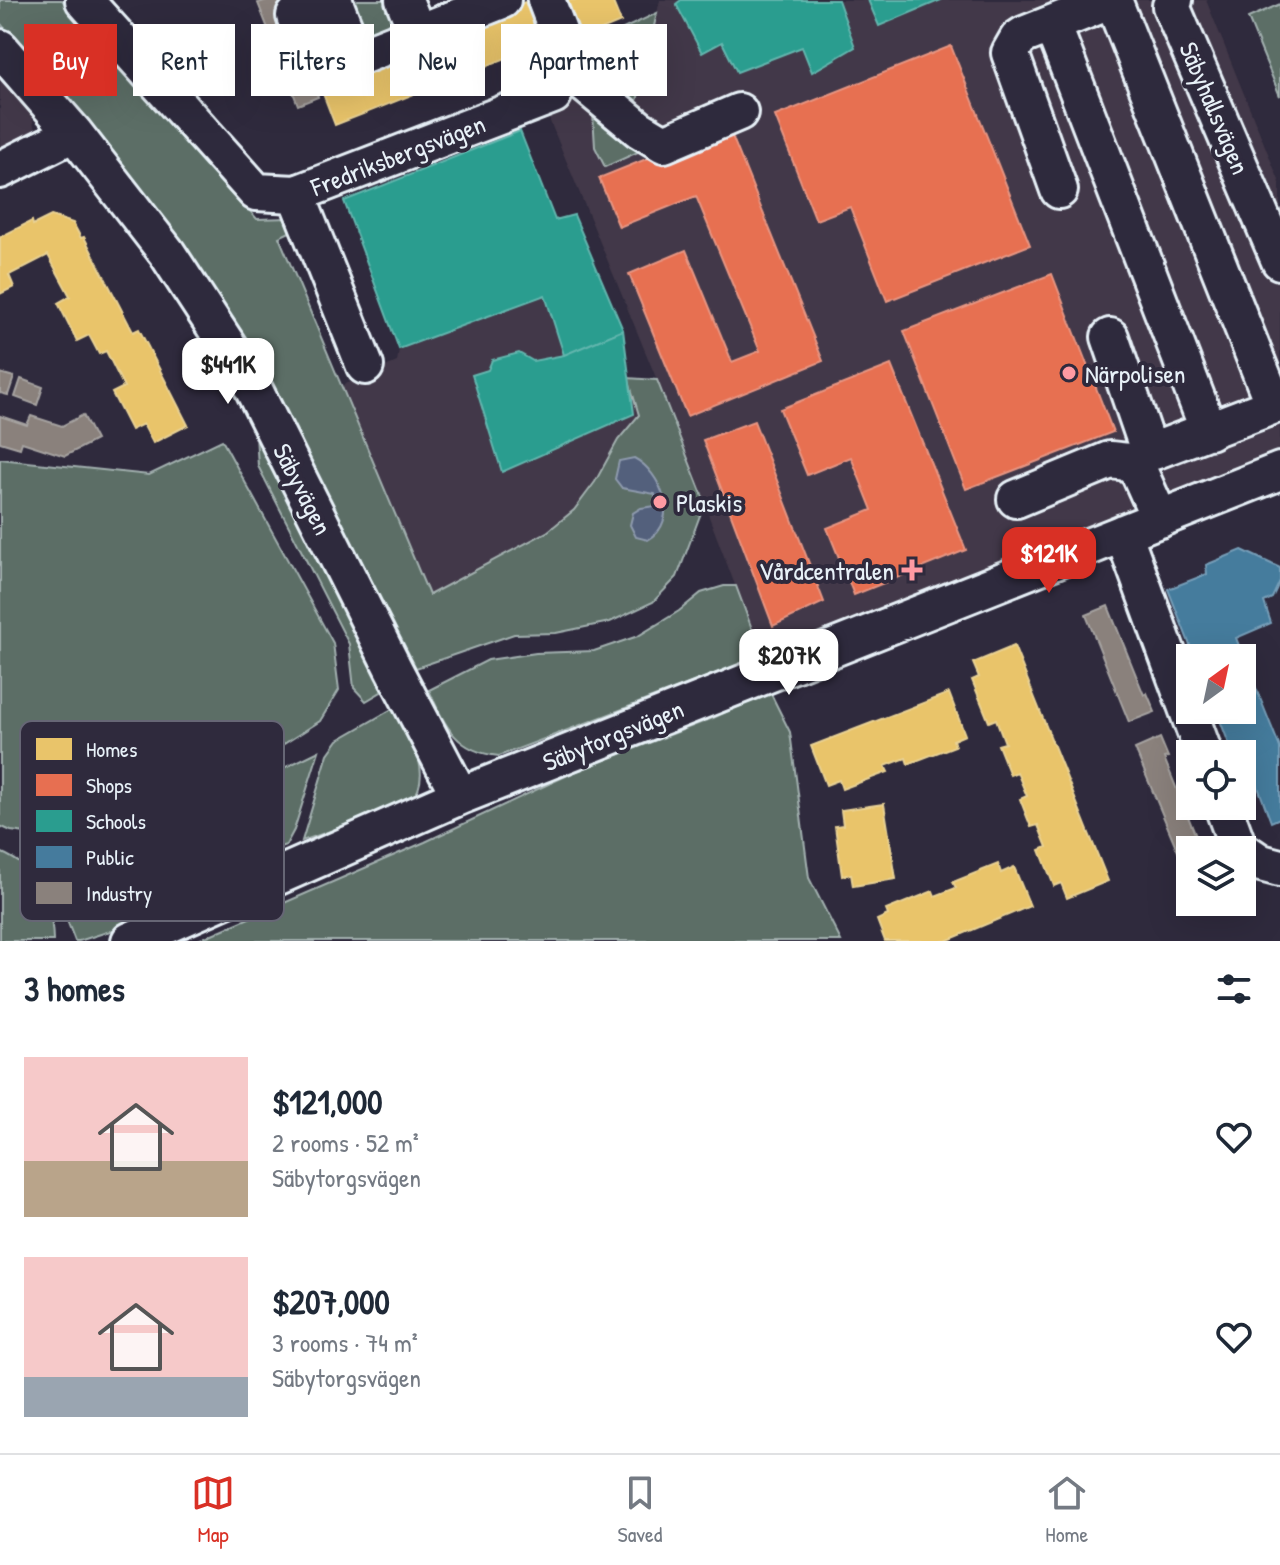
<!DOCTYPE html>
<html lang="en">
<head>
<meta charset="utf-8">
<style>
	:root { --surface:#fff; --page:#f2f2f3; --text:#1f2937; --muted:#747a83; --line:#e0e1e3; --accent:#d93025 }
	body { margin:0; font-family:"Patrick Hand",sans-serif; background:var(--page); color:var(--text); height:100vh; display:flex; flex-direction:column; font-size:30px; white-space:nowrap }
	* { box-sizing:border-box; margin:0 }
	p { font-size:26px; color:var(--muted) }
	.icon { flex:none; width:44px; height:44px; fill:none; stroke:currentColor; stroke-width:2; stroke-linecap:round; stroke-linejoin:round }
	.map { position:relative; height:941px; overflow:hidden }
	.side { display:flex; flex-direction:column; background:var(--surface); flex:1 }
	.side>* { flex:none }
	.banner { position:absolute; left:24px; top:24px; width:800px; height:72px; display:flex; gap:16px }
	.needle { width:52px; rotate:33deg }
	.controls { position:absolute; left:1176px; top:644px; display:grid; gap:16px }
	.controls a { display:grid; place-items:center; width:80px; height:80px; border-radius:0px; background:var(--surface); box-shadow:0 8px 32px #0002; font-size:40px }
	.price { position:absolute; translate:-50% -68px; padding:0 18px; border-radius:16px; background:#fff; color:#222; font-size:26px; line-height:52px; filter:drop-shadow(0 2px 4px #0008) }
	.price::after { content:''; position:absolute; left:50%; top:48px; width:24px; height:18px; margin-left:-12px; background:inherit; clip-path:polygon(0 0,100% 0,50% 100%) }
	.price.current { background:var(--accent); color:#fff }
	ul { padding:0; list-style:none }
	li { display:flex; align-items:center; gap:24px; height:200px; padding:0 24px }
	li span { display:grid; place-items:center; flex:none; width:224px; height:160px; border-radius:0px; color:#555 }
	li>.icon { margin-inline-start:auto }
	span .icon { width:96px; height:96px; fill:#fffc; stroke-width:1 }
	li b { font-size:34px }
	h2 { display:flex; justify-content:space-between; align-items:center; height:96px; padding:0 24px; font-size:34px }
	.pill { padding:0 28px; border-radius:0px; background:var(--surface); box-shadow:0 8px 32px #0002; font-size:28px; line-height:72px }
	.pill.current { background:var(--accent); color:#fff }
	.menu { display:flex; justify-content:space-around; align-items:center; height:112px; border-top:2px solid var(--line); background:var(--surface); font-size:22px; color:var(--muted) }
	.menu a { display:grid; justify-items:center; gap:4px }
	.menu .current { color:var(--accent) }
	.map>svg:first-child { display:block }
</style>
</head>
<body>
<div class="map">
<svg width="1280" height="941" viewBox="0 0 1280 941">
	<rect width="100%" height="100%" fill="#2f2a3d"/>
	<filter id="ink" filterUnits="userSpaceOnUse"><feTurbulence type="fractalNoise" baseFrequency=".0125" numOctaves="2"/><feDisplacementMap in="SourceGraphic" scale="16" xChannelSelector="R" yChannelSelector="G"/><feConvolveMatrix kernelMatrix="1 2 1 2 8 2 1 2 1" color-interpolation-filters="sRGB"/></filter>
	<g filter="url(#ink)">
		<path fill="#423848" d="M660,0h546l74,183v269l-518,204 -105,-276 -127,-307 127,-60z
			M0,71l31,39 4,22 -35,27z
			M545,295l20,59 58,-24 5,48 11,37 -21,25 -23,42 -21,28 -27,22 -117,64 -89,-210 56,-24 2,-13z"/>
		<path fill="#5b6e66" stroke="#a2b0af" stroke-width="2" d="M0,0h62l195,219 32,-1 5,12 -15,7 150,358 118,-63 27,-22 21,-28 23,-42 21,-25 -11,-37 29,2 48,122 -28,75 -24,25 -43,20 -54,11 -42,1 -98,34 -140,-276 -79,-121 -70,-100 -127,-148z
			M358,0h40l10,24 -53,21 -14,-38z
			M1280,4v92l-32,-78z
			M657,13l-24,106 -57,-68z
			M592,96l57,51 -44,20 -10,-20z
			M256,435l130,254 -20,12 -12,-13 -5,-44 -91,-178z
			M222,440l111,203 6,47 -19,31 -60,38 -71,30 -133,48 -45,-6 -11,-5v-367l149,16z
			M724,586h12l26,70 -263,100c-43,-4 -54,-30 -70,-66l59,-30 48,-7 58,-2 44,-15 41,-25 22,-18z
			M770,692l20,40 19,146 32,63h-645l229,-99 147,-69 141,-55z
			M394,708c15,29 42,65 16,95l-108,38 26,-87 10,-14z
			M319,751l-25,79 -8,15 -41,14 -73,15 -37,14 -51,-2 -27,-13 -5,-5 1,-7 5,-7 156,-52z
			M0,852c39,16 52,48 53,89h-53z
			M171,894l4,11 -21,12 -75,24h-4l-12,-31 7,-10 10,-2 38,5z"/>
		<path fill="#52607b" stroke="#8e9aad" stroke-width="2" d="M634,458c27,14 47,63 14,82l-12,-3 -6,-12 3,-12 8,-5 15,-2 -1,-12 -33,-6 -7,-9 4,-18z"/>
		<path fill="#e9c46a" stroke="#e9d295" stroke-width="2" d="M564,0h48l9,22 -41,17z
			M525,2l17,42 -207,81 -16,-42z
			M51,216l22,7 8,15 3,-1 49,95 6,-3 49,96 -35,18 -10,-19 -12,6 -19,-37 12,-6 -18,-36 -7,3 -10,-19 -12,6 -19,-38 12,-7 -22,-41 -39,20 5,12 -14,7v-57l32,-16 1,4z
			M1014,646l94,235 -41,17 -6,-15 -7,3 -14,-36 7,-3 -9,-22 -7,2 -11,-28 7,-3 -10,-24 -7,3 -12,-30 7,-2 -9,-24 -7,3 -17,-42 7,-3 -6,-14z
			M949,693l16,42 -12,5 2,6 -47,18 -2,-6 -21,8 3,6 -46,17 -3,-9 -13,5 -15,-39z
			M884,804l12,75 -43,7 -2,-12 -9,2 -7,-50 8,-1 -2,-15z
			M998,864l3,9 13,-6 16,39 -84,35h-61l-8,-21 11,-5 -2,-5 47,-19 2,5 21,-8 -3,-6z"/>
		<path fill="#e76f51" stroke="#e79683" stroke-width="2" d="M951,46l79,199 -143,56 -37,-94 -34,13 -41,-104z
			M728,126l95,235 -136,55 -58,-142 57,-24 46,112 28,-11 -64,-155 -77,31 -20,-49z
			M1052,274l61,158 -147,57 -62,-158z
			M891,365l75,185 -112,45 -27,-67 45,-18 -21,-53 -44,18 -27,-66z
			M754,421l70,181 -51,24 -70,-186z"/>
		<path fill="#2a9d8f" stroke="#63b6ae" stroke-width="2" d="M681,0h157l17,47 -43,25 -10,-25 -65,25 -15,-30 -20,11 -26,-49z
			M868,0h73l-62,26z
			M520,131l35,89 19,-5 49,115 -59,25 -19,-60 -146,54 -55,-148z
			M623,330l11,84 -132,58 -30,-97 16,-5 4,-10 27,-7 14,8 31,-6z"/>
		<path fill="#457b9d" stroke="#769eb8" stroke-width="2" d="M1242,550l38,18v13l-8,17 -8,4 7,21 -35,15 44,110v70l-9,4 -22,-59 -7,4v-13h-9l-17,-44h26v-52h-47l-27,-69 39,-15 -1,-9z"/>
		<path fill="#8a817c" stroke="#a6a3a1" stroke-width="2" d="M267,0h13l38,97 -20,8 -40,-102z
			M0,373l14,4 -6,18 -8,-2z
			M21,379l22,8 -6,18 -22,-8z
			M83,415l13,25 -31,16 -43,-14 -2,6 -20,-6v-26l27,9 4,-9 31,10z
			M1108,606l36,89 3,-2 8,19 -26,10 -43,-107z
			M1160,738l8,19 -4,1 36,88 -21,8 -44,-105z"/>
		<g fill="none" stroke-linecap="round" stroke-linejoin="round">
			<defs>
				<path id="minor" d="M84,0l172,192 40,2 257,-99
					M333,0l23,58
					M334,0l-39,16 23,57 184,-73
					M404,0l14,34
					M546,0l29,76 64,53 25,15 75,-32
					M1113,0l161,405
					M1174,0l-3,6 109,255
					M1052,24l157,407
					M0,48l74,85 93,120 79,121 148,296 66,126
					M0,170l74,-37
					M1059,190l-49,-137 8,-14 6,-4 88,-35
					M296,194l69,172
					M1110,337l37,108 7,6 126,-48
					M1016,499l94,-39 18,2 11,10 21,47
					M1123,533l81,221
					M1223,806l15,41 3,3
					M1242,850l19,13 19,5
					M130,941l330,-145 820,-325"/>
			</defs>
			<use href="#minor" stroke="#e8f1f8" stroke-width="42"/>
			<use href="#minor" stroke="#2f2a3d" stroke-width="36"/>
		</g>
	</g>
	<g fill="#ff9aa2" stroke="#2f2a3d" stroke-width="3">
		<circle cx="1069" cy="373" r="8"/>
		<circle cx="660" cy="502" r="8"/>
		<path d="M908 558h8v8h8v8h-8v8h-8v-8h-8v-8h8z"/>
	</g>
	<g text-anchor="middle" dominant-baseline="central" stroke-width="8" stroke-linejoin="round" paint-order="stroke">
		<g font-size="26" fill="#e8f1f8" stroke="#2f2a3d">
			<text transform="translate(1215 108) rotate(67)">Säbyhallsvägen</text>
			<text transform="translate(398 155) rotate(-21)">Fredriksbergsvägen</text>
			<text transform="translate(303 489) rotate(63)">Säbyvägen</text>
			<text transform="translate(613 735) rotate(-22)">Säbytorgsvägen</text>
		</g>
		<g font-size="26" fill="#e8f1f8" stroke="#2f2a3d" text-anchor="start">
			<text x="1085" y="373">Närpolisen</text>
			<text x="676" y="502">Plaskis</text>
			<text x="894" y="570" text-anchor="end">Vårdcentralen</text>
		</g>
	</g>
	<rect x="20" y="721" width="264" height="200" rx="12" fill="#2f2a3d" stroke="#666675" stroke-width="2"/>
	<rect x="36" y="738" width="36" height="22" fill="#e9c46a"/>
	<rect x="36" y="774" width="36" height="22" fill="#e76f51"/>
	<rect x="36" y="810" width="36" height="22" fill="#2a9d8f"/>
	<rect x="36" y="846" width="36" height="22" fill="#457b9d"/>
	<rect x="36" y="882" width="36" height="22" fill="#8a817c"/>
	<g font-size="22" fill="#e8f1f8">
		<text x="86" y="757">Homes</text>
		<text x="86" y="793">Shops</text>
		<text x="86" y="829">Schools</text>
		<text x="86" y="865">Public</text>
		<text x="86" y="901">Industry</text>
	</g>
</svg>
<div class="controls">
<a><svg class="needle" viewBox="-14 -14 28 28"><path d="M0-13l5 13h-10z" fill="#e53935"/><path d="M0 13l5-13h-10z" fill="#747a83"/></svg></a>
<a><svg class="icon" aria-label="locate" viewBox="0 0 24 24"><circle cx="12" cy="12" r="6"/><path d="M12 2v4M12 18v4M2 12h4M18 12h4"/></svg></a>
<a><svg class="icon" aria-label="layers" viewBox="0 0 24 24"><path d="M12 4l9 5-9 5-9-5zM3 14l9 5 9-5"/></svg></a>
</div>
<b class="price" style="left:228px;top:406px">$441K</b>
<b class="price current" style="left:1049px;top:595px">$121K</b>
<b class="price" style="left:789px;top:697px">$207K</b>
<div class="banner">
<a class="pill current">Buy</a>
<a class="pill">Rent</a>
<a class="pill">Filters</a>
<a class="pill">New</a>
<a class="pill">Apartment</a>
</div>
</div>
<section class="side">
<h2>3 homes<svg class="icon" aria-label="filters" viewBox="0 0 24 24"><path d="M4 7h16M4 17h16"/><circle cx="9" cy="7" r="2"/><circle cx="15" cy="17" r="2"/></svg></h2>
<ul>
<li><span style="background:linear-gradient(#f6c9c9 65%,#b9a48a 0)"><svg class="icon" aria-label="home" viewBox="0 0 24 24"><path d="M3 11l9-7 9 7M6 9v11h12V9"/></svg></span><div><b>$121,000</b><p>2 rooms · 52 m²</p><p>Säbytorgsvägen</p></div><svg class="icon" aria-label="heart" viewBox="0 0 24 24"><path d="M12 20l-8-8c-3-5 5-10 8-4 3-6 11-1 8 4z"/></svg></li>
<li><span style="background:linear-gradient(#f6c9c9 75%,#9aa5b1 0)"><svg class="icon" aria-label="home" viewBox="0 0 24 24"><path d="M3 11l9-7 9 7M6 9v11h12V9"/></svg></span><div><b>$207,000</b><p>3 rooms · 74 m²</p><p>Säbytorgsvägen</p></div><svg class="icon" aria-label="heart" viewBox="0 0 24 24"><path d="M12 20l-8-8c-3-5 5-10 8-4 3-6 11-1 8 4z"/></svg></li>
</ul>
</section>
<nav class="menu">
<a class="current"><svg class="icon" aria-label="map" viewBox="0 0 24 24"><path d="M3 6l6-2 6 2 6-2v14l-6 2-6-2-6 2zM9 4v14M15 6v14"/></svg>Map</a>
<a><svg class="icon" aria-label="saved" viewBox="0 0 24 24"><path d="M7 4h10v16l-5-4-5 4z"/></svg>Saved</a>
<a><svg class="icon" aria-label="home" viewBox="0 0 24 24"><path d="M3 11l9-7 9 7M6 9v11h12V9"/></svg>Home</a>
</nav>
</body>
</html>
